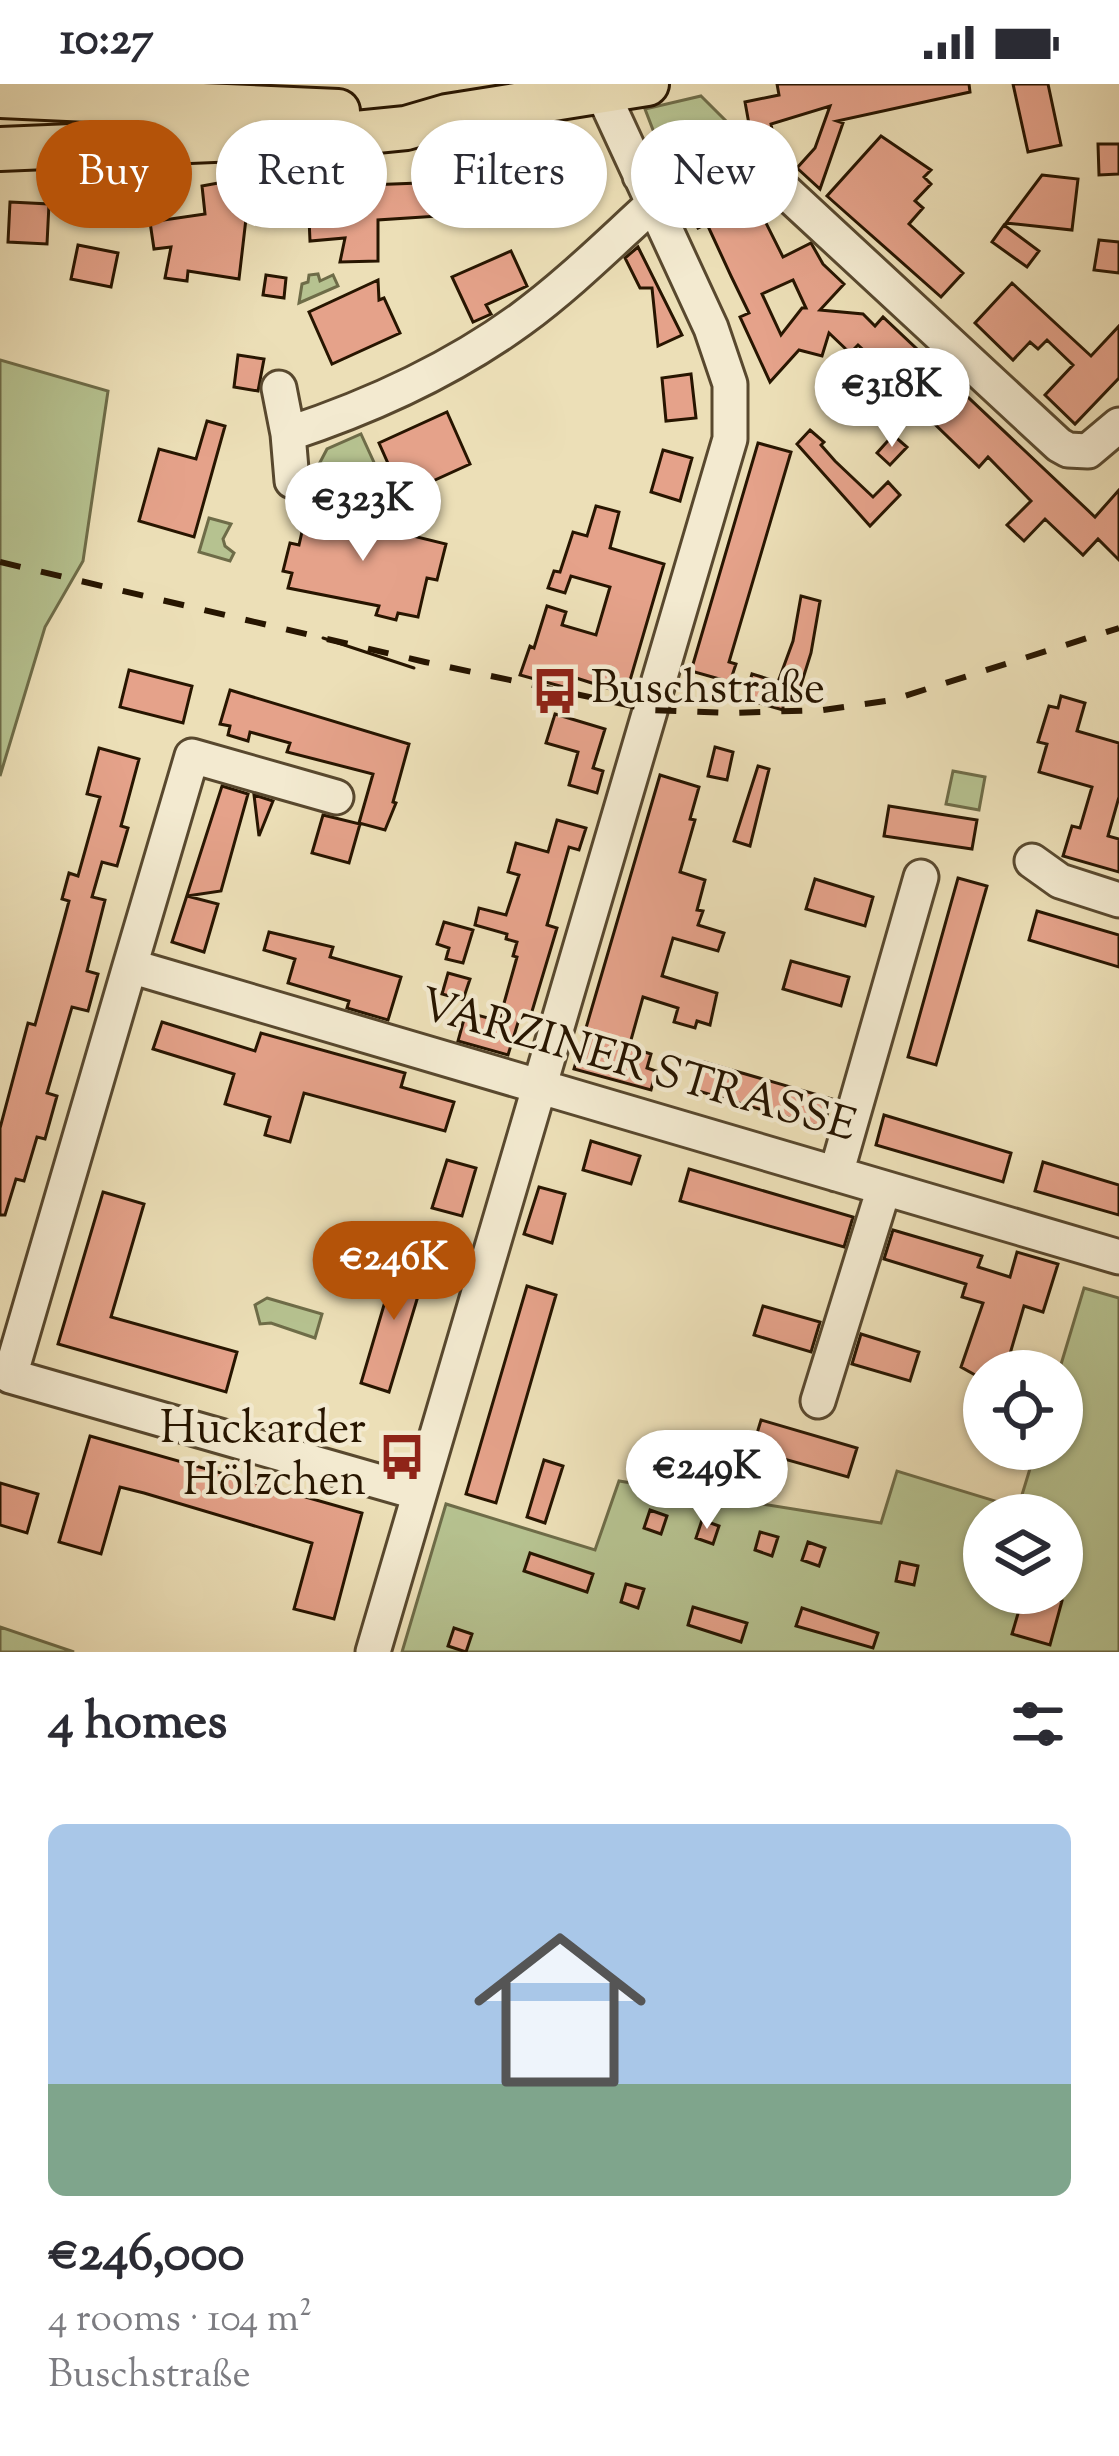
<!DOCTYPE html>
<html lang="en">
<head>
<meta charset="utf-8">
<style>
	:root { --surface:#fff; --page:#f2f2f3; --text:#2b2b33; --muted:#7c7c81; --line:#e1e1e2; --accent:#b45309 }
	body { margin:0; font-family:"Sorts Mill Goudy",serif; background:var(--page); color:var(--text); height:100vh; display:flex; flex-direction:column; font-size:45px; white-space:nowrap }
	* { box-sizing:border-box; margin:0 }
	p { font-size:39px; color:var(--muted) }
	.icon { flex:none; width:66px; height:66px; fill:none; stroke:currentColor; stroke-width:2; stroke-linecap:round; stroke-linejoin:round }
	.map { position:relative; height:1568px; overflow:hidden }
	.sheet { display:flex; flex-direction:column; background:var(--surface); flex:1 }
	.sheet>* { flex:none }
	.banner { position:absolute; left:36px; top:36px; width:1047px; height:108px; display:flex; gap:24px }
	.buttons { position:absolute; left:963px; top:1266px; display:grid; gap:24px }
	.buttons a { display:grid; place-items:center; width:120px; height:120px; border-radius:50%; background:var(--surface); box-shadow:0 3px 9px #0004; font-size:60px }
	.price { position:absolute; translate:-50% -102px; padding:0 27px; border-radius:42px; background:#fff; color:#222; font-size:39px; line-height:78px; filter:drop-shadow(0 3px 6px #0008) }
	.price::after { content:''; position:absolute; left:50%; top:72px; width:36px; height:27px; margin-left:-18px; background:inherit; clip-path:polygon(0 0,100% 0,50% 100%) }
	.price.active { background:var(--accent); color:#fff }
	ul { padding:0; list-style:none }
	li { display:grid; align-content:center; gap:24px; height:636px; padding:0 48px }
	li+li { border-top:3px solid var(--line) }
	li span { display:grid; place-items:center; height:372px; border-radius:18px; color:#555 }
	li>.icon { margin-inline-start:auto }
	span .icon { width:216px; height:216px; fill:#fffc; stroke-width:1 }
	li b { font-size:51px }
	h2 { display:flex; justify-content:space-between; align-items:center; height:144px; padding:0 48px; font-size:51px }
	.chip { padding:0 42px; border-radius:54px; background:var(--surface); box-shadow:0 3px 9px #0004; font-size:42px; line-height:108px }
	.chip.active { background:var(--accent); color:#fff }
	.status { display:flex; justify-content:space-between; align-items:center; height:84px; padding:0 60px; background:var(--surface); direction:ltr }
	.status svg { height:33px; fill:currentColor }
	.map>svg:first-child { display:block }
</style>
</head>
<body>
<div class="status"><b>10:27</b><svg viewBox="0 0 49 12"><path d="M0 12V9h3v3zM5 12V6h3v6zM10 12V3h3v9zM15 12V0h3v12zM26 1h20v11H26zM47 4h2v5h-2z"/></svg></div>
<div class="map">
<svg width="1119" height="1568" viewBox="0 0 1119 1568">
	<rect width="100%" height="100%" fill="#ecdfb7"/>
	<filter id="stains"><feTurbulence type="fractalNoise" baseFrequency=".00167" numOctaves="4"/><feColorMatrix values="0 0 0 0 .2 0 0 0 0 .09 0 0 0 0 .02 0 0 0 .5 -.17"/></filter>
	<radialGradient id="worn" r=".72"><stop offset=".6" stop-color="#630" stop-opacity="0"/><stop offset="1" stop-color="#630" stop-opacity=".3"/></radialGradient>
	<path fill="#b6c290" stroke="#6e6c48" stroke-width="3" fill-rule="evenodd" d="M701,12l29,29 -2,6 -65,25 -18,-47z
		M318,190l2,7 13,-6 5,11 -39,17 3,-19 6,-2 1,-7z
		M0,276l108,31 -25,170 -38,66 -45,149z
		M361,350l16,35 -11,5 -6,-6 -10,-1 -8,10 -26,-7 11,-21z
		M209,434l22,6 -8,15 2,7 9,7 -4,8 -31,-9z
		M953,687l32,6 -6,33 -33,-6z
		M1084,1204l35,10v354h-717l44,-148 149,46 24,-69 262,42 16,-52 121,37 18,-59h26l-3,-78zM984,1431h78v78h-78z
		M267,1214l55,16 -7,24 -44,-15 -11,1 -5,-19z
		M0,1543l74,25h-74z"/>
	<path fill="#e5a28a" stroke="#271500" stroke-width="3" fill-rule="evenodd" d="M777,0h192l1,8 -133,29 6,2 -23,66 -23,-21 18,-20 15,-42 -59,18 4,22 -26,-22 -4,-22 34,-7z
		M1013,0h35l13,61 -33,7z
		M551,50l5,25h4l7,43 -113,18 -1,-5 -75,5v41l-38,1 5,-24 -35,3 -1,-23 -62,-8 -8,69 -51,-8 -1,10 -22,-3 6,-31 -17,2 -4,-27 55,-8 -3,-28 60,-11 28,4 -1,9 130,-5v-15h29l-2,-14 26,-6 5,23 52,-8 -5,-24z
		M881,52l50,34 -7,7 7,7 -16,17 8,7 -14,16 54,49 -22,24 -114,-101z
		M1098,60h21v30l-20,1z
		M1042,91l36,4 -6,51 -66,-7z
		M715,110l14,30 30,-15 24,48 28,-14 12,21 21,20 -24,26 43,4 12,12 8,-9 212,200 24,-27v70l-21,-21 -15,16 -38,-36 -21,22 -17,-16 24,-24 -43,-44 -9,10 -98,-95 3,-3 -26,-24 -8,8 -21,-20 -7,23 -23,-6 -29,32 -30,-65 9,-4 -18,-37 -24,-52 -9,4 -11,-22zM793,196l13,28h-4l-21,27 -19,-41z
		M10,118l39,2 -2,40 -39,-2z
		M1004,141l35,26 -12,16 -35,-25z
		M1099,156l20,2v31l-25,-3z
		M78,161l40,8 -7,34 -40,-8z
		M638,163l44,88 -24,11 -6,-58h-12l-15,-30z
		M511,167l16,35 -41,19 5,9 -18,8 -21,-45z
		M266,191l20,3 -2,20 -21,-3z
		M378,196l1,20 5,-2 16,35 -68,31 -23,-52z
		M1012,199l79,73 28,-30v52l-44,46 -30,-29 28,-30 -26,-25 -9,9 -8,-7 -17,18 -38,-37z
		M238,271l26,4 -6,32 -24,-4z
		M691,290l5,44 -30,3 -4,-43z
		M447,328l23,52 -68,31 -23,-52z
		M207,337l18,5 -31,111 -55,-16 20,-72 37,10z
		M810,346l14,12 -3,3 14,16 38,36 15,-15 12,13 -30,31 -73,-82z
		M893,351l14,12 -17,18 -13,-12z
		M758,359l33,9 -62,210 7,2 -6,18 -39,-11z
		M663,366l29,8 -12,43 -29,-9z
		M596,422l23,6 -9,36 54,16 -38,130 -56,-18 -3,12 -47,-13 10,-29 4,2 13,-42 19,6 -4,13 34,10 14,-48 -39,-11 -6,17 -17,-5 6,-17 6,1 13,-40 14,4z
		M307,426l139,34 -9,36 -10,-2 -9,39 -20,-4 -2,7 -20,-5 3,-9 -91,-18 4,-15 -9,-2 7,-28 9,2z
		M801,512l19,5 -9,52 -16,51 -12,-4v10l-38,-11 7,-25 26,8 15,-41z
		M129,586l63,16 -9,37 -63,-16z
		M230,606l179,54 -16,58 3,1 -11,27 -26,-7 14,-49 -86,-22 3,-9 -40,-11 -2,9 -20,-6 2,-9 -10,-2z
		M1061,612l24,7 -8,28 42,12v54l-11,39 11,3v33l-56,-16 9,-30 8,2 12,-41 -53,-15 8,-28 -9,-2 11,-36 9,2z
		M555,630l50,15 -12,39 10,3 -6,22 -28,-8 9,-33 -32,-9z
		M715,663l18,5 -6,28 -19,-4z
		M99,664l40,11 -18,67 7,2 -11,38 -15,-4 -10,35 13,3 -18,71 11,3 -10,37 -16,-4 -25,86 10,3 -12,43 -8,-2 -13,44 -8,-2 -11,36h-5v-87l28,-105 7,2 26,-94 8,-30 -7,-2 7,-26 9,3 22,-79 -13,-3z
		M758,682l11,3 -19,77 -16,-5z
		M660,691l39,12 -9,32 5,1 -15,52 25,8 -8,30 6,1 -5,14 26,8 -6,18 -45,-13 -11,38 55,17 -7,32 -13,-4 -2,7 -21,-6 4,-14 -35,-11 -14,50 22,7 -4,14 9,3 -5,19 -77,-21z
		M222,702l26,8 -27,97 -34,5 31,8 -14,48 -32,-10z
		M254,711l19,6 -14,35z
		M889,722l88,14 -5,29 -88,-13z
		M323,731l37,9 -11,39 -37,-10z
		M557,736l29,8 -7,22 -10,-3 -22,78 10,3 -27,90 -10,-2 -12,39 -50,-14 8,-29 33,9 18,-64 -4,-1 4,-14 -11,-3 1,-5 -32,-9 4,-17 27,7 13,-40 -11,-3 8,-29 32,9z
		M958,794l29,8 -51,179 -28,-8z
		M815,795l58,18 -8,29 -59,-17z
		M1037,827l82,24v32l-90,-27z
		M444,838l29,8 -10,33 -17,-4 3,-11 -12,-4z
		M269,848l64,15 -3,10 71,20 -13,43 -41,-12 2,-7 -61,-18 7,-24 -31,-9z
		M791,877l58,16 -8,29 -58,-17z
		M448,889l22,6 -7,21 -21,-6z
		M162,938l93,29 6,-18 144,40 -4,14 53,15 -9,29 -141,-38 -14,49 -25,-7 5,-18 -45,-13 9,-30 -81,-25z
		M704,978l128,37 -9,29 -128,-38z
		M884,1031l127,38 -8,29 -127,-37z
		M591,1057l49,15 -9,28 -48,-14z
		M447,1076l29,8 -14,48 -30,-8z
		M1043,1078l76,23v30l-84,-24z
		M689,1085l164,48 -9,30 -164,-46z
		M539,1103l26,7 -13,49 -28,-9z
		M103,1108l41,12 -33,113 126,35 -11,40 -168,-48z
		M893,1146l89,26 -4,11 32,10 7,-25 41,12 -15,48 -19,-6 -19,65h-21v9l-23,-13 22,-64 -21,-6 4,-13 -82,-25z
		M399,1170l29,9 -39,129 -28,-9z
		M527,1202l29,9 -60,208 -30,-9z
		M763,1222l57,16 -9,30 -57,-17z
		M861,1250l58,18 -9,29 -58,-17z
		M761,1336l96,28 -9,29 -96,-27z
		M90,1352l272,77 -28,106 -40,-10 18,-66 -168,-50 -24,-6 -19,67 -42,-12z
		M544,1376l19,6 -18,57 -18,-6z
		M0,1399l38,11 -11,39 -27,-8z
		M650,1426l17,6 -6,18 -17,-6z
		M702,1436l17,6 -6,18 -17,-6z
		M760,1448l18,5 -6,19 -17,-6z
		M808,1458l17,6 -6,18 -17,-6z
		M530,1469l63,21 -6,18 -63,-21z
		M900,1478l18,4 -4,19 -18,-4z
		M626,1500l18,5 -6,19 -17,-6z
		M1024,1509l38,8 -12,44 -38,-11z
		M693,1523l54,16 -6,19 -53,-17z
		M802,1524l76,25 -5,15 -77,-22z
		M454,1544l18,6 -6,18 -18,-6z"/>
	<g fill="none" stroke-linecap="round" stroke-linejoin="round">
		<defs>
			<path id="minor" d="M640,92l92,-34 327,303 9,5 20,1 31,-26
				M279,304l9,46c82,-27 163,-64 232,-114 48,-35 90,-77 133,-116
				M288,350l4,47
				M336,713l-144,-41 -62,210 989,291
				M1032,777l28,20 59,19
				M130,882l-120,410 409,117
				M836,1090l85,-297
				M818,1317l66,-213
				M373,1568l357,-1213v-55l-19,-56 -109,-236"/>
			<path id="major" d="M0,12l338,15
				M0,65l336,-14 70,-7 41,-12 200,-32"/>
		</defs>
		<use href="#minor" stroke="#58482e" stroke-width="39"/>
		<use href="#major" stroke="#271500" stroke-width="48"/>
		<use href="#minor" stroke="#f3ead0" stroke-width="33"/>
		<use href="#major" stroke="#ecdfb7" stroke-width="42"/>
		<path stroke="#271500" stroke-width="3" d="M323,554l91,30"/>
		<path stroke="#271500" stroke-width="6" stroke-dasharray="21 21" stroke-linecap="butt" d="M0,478l425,100 226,48 80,3 92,-3 69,-10 227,-72"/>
	</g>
	<defs>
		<symbol id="bus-bare" viewBox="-9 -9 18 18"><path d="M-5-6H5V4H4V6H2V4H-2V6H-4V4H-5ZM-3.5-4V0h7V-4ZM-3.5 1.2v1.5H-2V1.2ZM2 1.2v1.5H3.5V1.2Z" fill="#8f2418" stroke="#f3ead0" stroke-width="2.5" paint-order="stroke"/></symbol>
	</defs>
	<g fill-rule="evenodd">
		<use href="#bus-bare" x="522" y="574" width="66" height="66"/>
		<use href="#bus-bare" x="369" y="1340" width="66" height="66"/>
	</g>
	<g text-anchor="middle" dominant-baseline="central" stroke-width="9" stroke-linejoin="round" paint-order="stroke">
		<g font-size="45" fill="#271500" stroke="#f3ead0" text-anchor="start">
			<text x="591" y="607">Buschstraße</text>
			<text x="366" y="1347" text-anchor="end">Huckarder<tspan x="366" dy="52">Hölzchen</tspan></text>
		</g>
		<g font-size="45" fill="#271500" stroke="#f3ead0">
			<text transform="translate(637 984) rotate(16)">VARZINER STRASSE</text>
		</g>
	</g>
	<rect width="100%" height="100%" filter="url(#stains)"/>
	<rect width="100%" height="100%" fill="url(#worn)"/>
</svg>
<div class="buttons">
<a><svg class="icon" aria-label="locate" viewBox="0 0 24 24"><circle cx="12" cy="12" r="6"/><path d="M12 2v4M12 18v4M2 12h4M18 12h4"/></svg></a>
<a><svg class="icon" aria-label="layers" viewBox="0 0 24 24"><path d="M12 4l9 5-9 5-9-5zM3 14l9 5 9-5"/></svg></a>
</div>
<b class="price" style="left:892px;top:366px">€318K</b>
<b class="price" style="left:363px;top:480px">€323K</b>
<b class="price active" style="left:394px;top:1239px">€246K</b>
<b class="price" style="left:707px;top:1448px">€249K</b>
<div class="banner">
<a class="chip active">Buy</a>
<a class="chip">Rent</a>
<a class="chip">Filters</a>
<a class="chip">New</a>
</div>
</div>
<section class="sheet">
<h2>4 homes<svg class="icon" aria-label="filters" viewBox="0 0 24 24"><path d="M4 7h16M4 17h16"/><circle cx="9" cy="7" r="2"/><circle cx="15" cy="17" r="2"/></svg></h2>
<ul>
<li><span style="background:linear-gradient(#a9c7e8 70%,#7fa58c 0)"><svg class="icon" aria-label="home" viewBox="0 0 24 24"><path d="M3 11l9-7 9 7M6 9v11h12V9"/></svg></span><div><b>€246,000</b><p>4 rooms · 104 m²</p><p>Buschstraße</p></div></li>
</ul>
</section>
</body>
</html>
